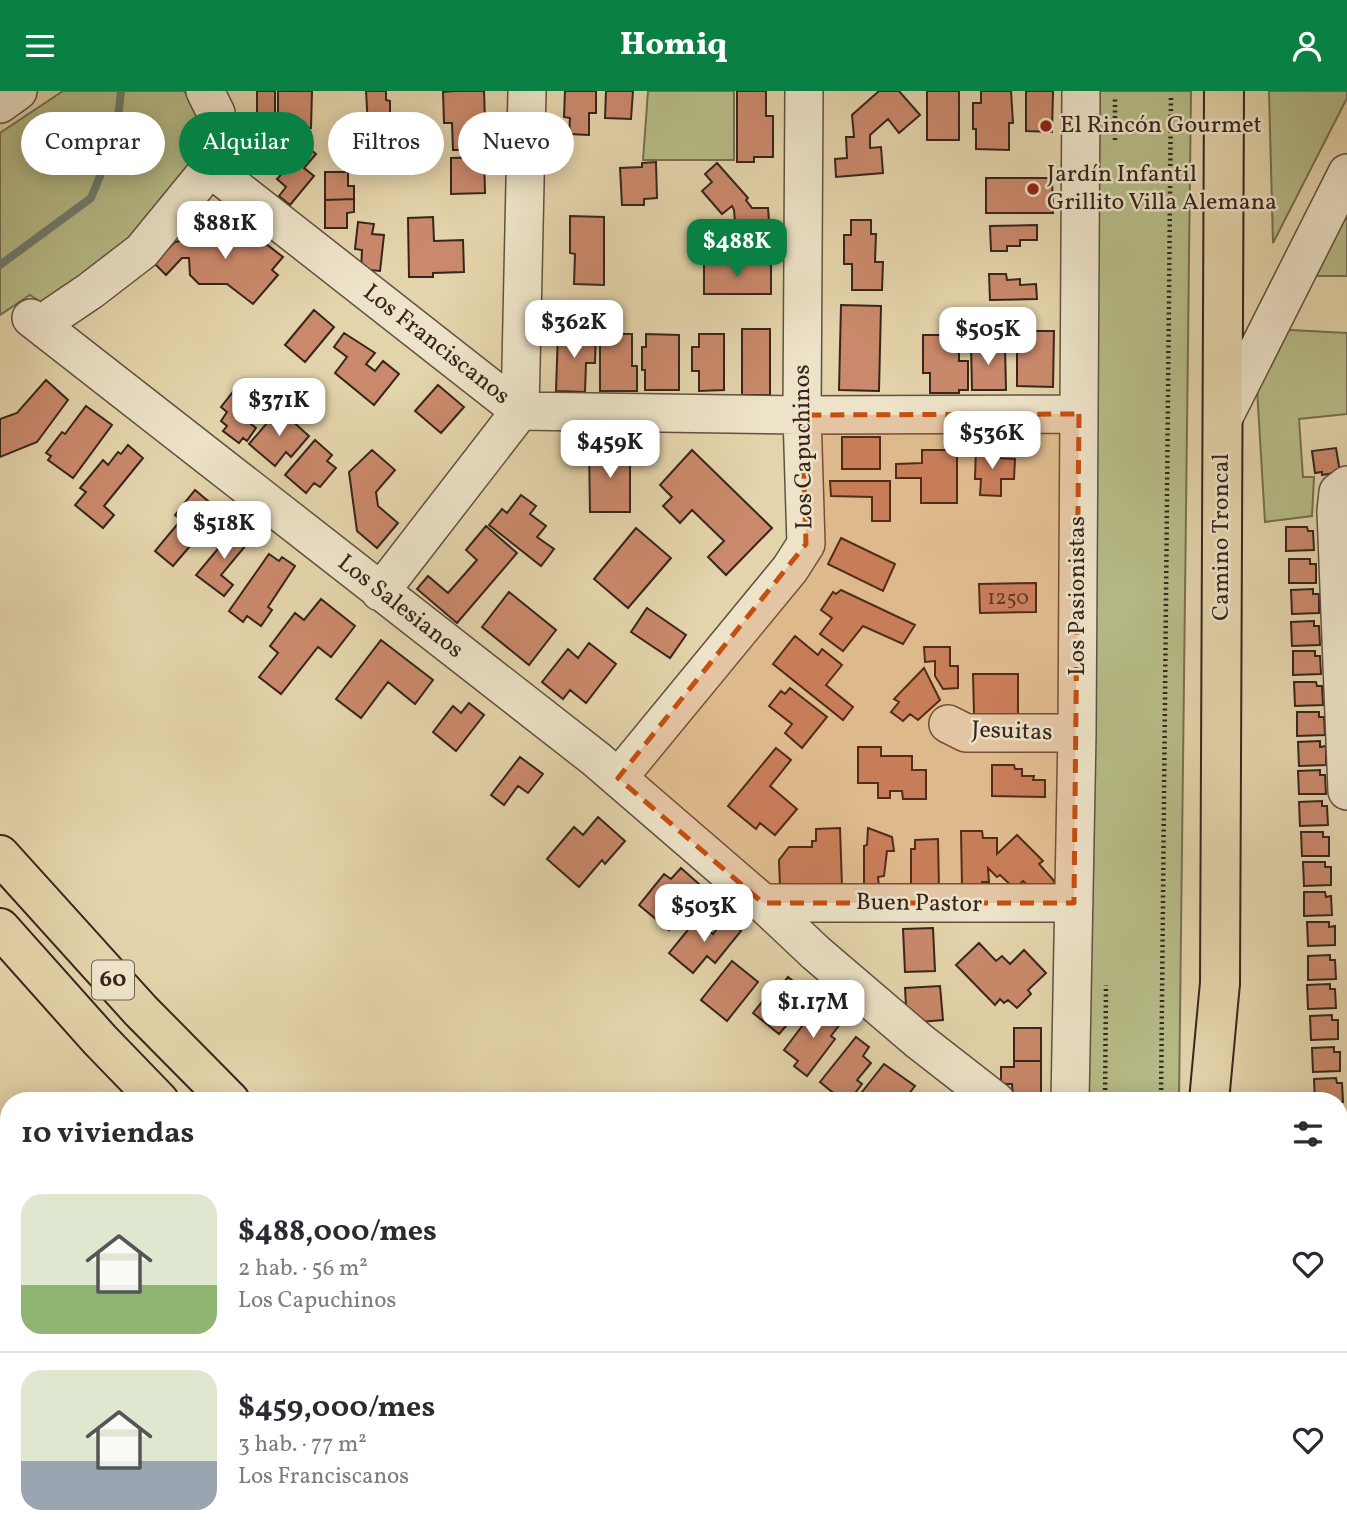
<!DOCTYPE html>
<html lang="es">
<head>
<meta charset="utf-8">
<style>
	:root { --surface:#fff; --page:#f2f2f3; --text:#2b2b33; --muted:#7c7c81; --line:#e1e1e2; --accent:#0b8043 }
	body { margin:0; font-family:Vollkorn,serif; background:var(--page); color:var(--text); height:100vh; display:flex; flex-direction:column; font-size:26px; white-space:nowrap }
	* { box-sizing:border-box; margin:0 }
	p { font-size:23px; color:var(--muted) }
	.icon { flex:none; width:38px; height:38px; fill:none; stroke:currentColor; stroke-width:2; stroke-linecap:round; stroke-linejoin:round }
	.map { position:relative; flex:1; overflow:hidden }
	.panel { position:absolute; left:0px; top:1001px; width:1348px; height:448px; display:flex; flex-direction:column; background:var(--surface); border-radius:28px 28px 0 0; box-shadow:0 4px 18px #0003 }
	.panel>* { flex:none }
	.top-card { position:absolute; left:21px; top:21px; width:700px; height:63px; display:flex; gap:14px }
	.price { position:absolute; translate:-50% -60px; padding:0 16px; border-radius:14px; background:#fff; color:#222; font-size:23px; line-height:46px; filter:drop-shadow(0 2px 4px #0008) }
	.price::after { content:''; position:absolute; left:50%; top:42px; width:21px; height:16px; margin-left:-10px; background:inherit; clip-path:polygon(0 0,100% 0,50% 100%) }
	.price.selected { background:var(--accent); color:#fff }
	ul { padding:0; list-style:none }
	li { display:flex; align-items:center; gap:21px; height:175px; padding:0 21px }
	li+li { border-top:2px solid var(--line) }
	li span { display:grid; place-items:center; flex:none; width:196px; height:140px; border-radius:21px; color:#555 }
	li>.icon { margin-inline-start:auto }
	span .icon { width:84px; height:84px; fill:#fffc; stroke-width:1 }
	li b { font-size:30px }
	h2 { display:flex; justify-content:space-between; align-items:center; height:84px; padding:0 21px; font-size:30px }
	.chip { padding:0 24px; border-radius:32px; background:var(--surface); box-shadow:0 4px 18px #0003; font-size:24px; line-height:63px }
	.chip.selected { background:var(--accent); color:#fff }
	header { display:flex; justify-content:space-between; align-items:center; height:91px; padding:0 21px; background:var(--accent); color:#fff; font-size:32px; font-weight:800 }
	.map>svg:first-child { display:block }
</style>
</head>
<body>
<header><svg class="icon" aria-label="menu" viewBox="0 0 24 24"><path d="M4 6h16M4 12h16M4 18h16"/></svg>Homiq<svg class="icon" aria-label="person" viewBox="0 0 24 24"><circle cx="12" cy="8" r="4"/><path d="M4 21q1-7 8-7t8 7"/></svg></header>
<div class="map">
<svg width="1347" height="1449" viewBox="0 0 1347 1449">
	<rect width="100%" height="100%" fill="#e4d4ab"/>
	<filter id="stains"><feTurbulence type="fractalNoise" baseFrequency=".00286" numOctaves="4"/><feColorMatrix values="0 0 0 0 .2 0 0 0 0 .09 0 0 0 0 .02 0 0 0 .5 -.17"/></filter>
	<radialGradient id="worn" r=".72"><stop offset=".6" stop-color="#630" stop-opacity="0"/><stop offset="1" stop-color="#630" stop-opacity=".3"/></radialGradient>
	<path fill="#b6bc88" stroke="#767052" stroke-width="2" d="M63,0h121l22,30 -3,35 -74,89 -83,61 -16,-11 -30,20v-182z
		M648,0h86v69h-91z
		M1093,0h98l-12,1010h-95z
		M1269,0h78v7l-74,145z
		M1347,120v65h-31z
		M1272,238l75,4v81l-48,5 4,58h11l-2,39 -47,6 -9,-150z"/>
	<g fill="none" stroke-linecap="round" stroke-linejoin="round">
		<path stroke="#6f7d71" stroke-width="8" d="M0,174l91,-67 25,-61 5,-46"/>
	</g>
	<path fill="#ca896c" stroke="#37251d" stroke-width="2" d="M257,0h18v25h-18z
		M278,0h34l-1,37h-28v-8h-5z
		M366,0h20v9l4,1v25h-22z
		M454,0h30l2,59h-33l-1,-27h-8l-1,-31z
		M565,0h31v22h-7v22l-20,-1 1,-16 -6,-1z
		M606,0h27l-2,28 -26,-1z
		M737,0h29v25h7v41h-19v5h-17z
		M879,0h20l21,24 -21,18 -11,-14 -18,16v13l11,-1 2,26 -47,4 -1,-18 12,-1 -1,-21h8l-2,-22z
		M927,0h32v49h-32z
		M981,0h30l2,32h-4v27l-33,-1v-20h-3v-26h8z
		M1026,0h27l-1,41 -26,-1z
		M265,33l3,32h-7l1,8 -15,1 -3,-40z
		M303,52l13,11 -12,14 10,8 -24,29 -11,-9 7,-9 -9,-8 14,-15 -3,-3z
		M484,66l1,36 -34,1v-36z
		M656,71l1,36 -13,1v6h-22l-2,-37 22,-1v-4z
		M717,72l31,35 -2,2 6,8h16l2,25 -34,2 -2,-25 -2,-4 -10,8 -20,-23 10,-9 -7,-8z
		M325,81h23v14h6v13l-29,1z
		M986,87h66l1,35h-67z
		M354,108v13l-7,1v15h-22v-28z
		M570,125l34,1v68l-30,-1 1,-30 -5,-1z
		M433,126l1,24 29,-1 1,32 -31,1v4h-24l-1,-59z
		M851,129h20v14h5l-1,28h8l-1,28h-30v-26h-8v-29h7z
		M358,131l16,2 -2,10 12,1 -4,36 -19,-2 1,-19 -7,-1z
		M211,133l3,18 24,-2 10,-10 35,27 -11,13 6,5 -25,29 -26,-20h-28l-9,-9 -1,-17h-7l-16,17 -12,-12 21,-21 11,-2 -2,-14z
		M1037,134v15h-17v6h-13v5h-16l-1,-25z
		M704,173h67v30h-67z
		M989,183h17l1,6 13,-1v6l16,-1 1,15 -47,1z
		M841,214l40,1 -2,85 -40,-1z
		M314,219l20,17 -29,35 -20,-17z
		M742,238h28v66h-28z
		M1017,240h37l-1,56 -36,-1z
		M558,241l38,1 -1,30h-9l-1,29 -29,-1z
		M344,242l31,20 -9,11 9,7 8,-10 16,13 -25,31 -39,-32 12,-16 -13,-10z
		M600,243h32v32h5v25h-37z
		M646,243l33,1v55h-34v-20h-3v-23h4z
		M699,243h25v56l-25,1v-20h-7v-24h7z
		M923,244h36v26h9v29h-9v3h-29v-20h-7z
		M971,254h34l1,45h-34z
		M46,289l22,20 -31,42 -37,15v-38l17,-6z
		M438,294l26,22 -23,26 -26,-22z
		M236,297l23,18 -12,15 9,7 -9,13 -4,-3 -4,5 -16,-12 4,-5 -6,-5 6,-9 -6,-5z
		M86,315l26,19 -39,53 -25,-18 3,-4 -5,-3 16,-21 3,2z
		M279,318l30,27 -18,21 -5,-5 -11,14 -26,-22z
		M842,346h38v32h-38z
		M315,349l17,15 -5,6 9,7 -16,19 -6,-4 -8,10 -21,-18z
		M128,354l15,13 -39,48 10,9 -11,13 -28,-23 11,-13 -6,-4 23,-28 5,5 10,-13 3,2z
		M630,356v65h-40l-1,-64z
		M976,356l21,1v10l18,1 -1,20h-13v17l-21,-1 1,-16h-6z
		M1336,357l4,24 -18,3v-3l-7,1 -3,-22z
		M372,359l23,20 -19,22 2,14 20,17 -21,25 -20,-17 -8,-59z
		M692,359l80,78 -46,47 -18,-18 16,-16 -32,-31 -12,13 -17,-17 9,-9 -12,-12z
		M922,359h35v53h-36v-25h-25v-14l26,-1z
		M830,390h60v40h-18v-24l-41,-1z
		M195,399l25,21 -47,55 -18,-15 26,-31 -6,-5z
		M521,404l15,11 -6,8 16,12 -9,11 17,12 -13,17 -52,-41 13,-16 5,4z
		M237,435l15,12 -31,37 12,10 -9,11 -28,-21z
		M486,435l31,27 -60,70 -40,-34 11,-13 20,17 29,-33 -11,-10z
		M1286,436h21l1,4h5l1,19 -28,1z
		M636,437l35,30 -43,50 -34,-29z
		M841,447l54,26 -12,27 -55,-27z
		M269,463l10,7 3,-4 13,9 -27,41 4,3 -11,16 -14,-10 -4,6 -14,-11z
		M1289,468h21v5h6v19h-27z
		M1036,492v29l-56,1 -1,-29z
		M1313,498v5h6v19l-27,1 -1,-24z
		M841,499l74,35 -12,19 -40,-18 -20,25 -23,-17 12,-16 -11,-8 12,-18 3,2z
		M509,501l47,38 -27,35 -47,-38z
		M321,508l34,27 -24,31 -13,-10 -37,47 -22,-17 19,-24 -8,-7 25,-33 9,7z
		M647,517l39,27 -16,23 -39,-26z
		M1314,530v5h5l1,19 -28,1 -1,-24z
		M795,545l23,19 4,-6 20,16 -16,20 27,22 -10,13 -70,-56z
		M381,549l52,40 -18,24 -27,-22 -27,36 -25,-19z
		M589,552l27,21 -30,39 -16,-13 -7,9 -21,-17 26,-33 10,9z
		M924,556h26v19h8v22l-15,1 -8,-13v-15l-10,1z
		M1293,560h22v5h5l1,18 -28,1z
		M924,577l16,32 -22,20 -8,-6 -7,7 -12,-9 8,-10 -5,-3z
		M973,583h45v48l-28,1v-9h-16z
		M1294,591h22l1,4h5l1,19 -28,1z
		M790,597l37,29 -25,31 -17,-15 7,-9 -23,-18 12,-15 4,3z
		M469,612l15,12 -28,36 -23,-19 20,-26 8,7z
		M1297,621h22v5h5l1,18 -28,1z
		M1320,650v6l6,-1v19l-27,1 -1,-24z
		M858,656h23v9h31v14h14v29h-23l-1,-8h-12v7h-12v-15h-20z
		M776,657l15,12 -21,26 27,23 -22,26 -15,-12 -4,6 -28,-23z
		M520,666l23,17 -15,19 -10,-7 -14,19 -13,-10z
		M992,674h22l1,4h7v7h12l-1,4h12v17l-53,-1z
		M1320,679v5h5l1,19h-27l-1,-23z
		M1322,710v5h5l1,19 -28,1 -1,-24z
		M598,726l27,24 -20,23 -3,-4 -23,27 -32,-28 27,-32 9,8z
		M840,737l2,58 -62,1 -1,-27 10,-13h23v-6h4v-12z
		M868,737l24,9 2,14h-7l-3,25 -6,1 1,9 -15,1v-41l3,-1z
		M961,740h21l1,7h14v16l20,-19 26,26 -4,3 16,18 -16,14 -16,-15 -8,8 -15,-14 -3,2 -9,-9 1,14h-7v4h-20z
		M1301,741h22v5h6v19h-27z
		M938,748l1,50 -28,1v-41h4v-9z
		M1303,771h22v5h6v18l-27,1z
		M681,777l27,24 -21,25 -4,-4 -14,17 -30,-25 25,-31 7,5z
		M1304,801h21l1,5 5,-1 1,19 -28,1z
		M725,827l16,13 -26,32 -8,-7 -14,17 -24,-20 27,-33 17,14z
		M1307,831h22v5l6,-1v19l-27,1z
		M933,837l2,43 -30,1 -2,-43z
		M979,852l17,18 6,-5 8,8 14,-14 22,23 -18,17 3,4 -14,14 -9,-8 -4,3 -4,-4 -5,6 -39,-40z
		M1330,864v5h5l1,19 -28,1v-24z
		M732,870l26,21 -31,39 -26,-21z
		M788,886l19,15 -13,16 4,4 -19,22 -26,-21 12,-15 4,3z
		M1330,893v5h5l1,19 -28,1 -1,-24z
		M940,895l3,34 -36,3 -2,-35z
		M818,914l23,18 -10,13 4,3 -28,37 -13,-10 4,-5 -14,-11z
		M1332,924v5h6v19l-27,1 -1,-24z
		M1014,937h27v33h-27z
		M856,946l13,10 -6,9 8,7 -14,17 5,4 -13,17h-6l-23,-19z
		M1334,956v5h6v19l-27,1 -1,-24z
		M1014,970h27v36h-28l-1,-13h-11v-17h13z
		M884,973l31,22 -12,15h-48z
		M1336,987l1,5h5l1,19 -28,-1 -1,-22z
		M1339,1020h4v19h-4z
		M1339,1054h5l1,19h-6z
		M1339,1082h2l1,5h5v18l-8,1z
		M0,1110l9,2v44l-9,-1z
		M1339,1114h4v5h4v18l-8,1z
		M1339,1144h5v4h3v19l-8,1z
		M1346,1176l1,24h-8v-23z
		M1339,1207h8v23l-8,1z
		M1347,1237v24l-8,2v-24z
		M1347,1285v23l-7,-21z"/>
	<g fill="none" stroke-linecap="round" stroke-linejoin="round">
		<defs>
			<path id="minor" d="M0,13l18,-13
				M210,77l310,243 282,4 277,-1
				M31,227l565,441 167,144 53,50 103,88 77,60
				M46,239l7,-14 37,-25 52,-40 68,-83 7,-16 -1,-39 -11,-22
				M1223,328l124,-246
				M1347,394l-9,7 -2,19 11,280
				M380,501l140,-181 7,-320
				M948,633l18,9h111
				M618,687l172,-209 16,-25 -4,-129 2,-324
				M763,812h311
				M1070,1010l7,-368 4,-642
				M0,1370l9,6
				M104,1440l13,9"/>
			<path id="major" d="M1220,892l4,-892"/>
			<path id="highway" d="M0,764l141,156 89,90
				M0,837l100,112 59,61
				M1209,1010l11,-118
				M658,1440l12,9
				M730,1440l12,9
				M1221,1440v9
				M1303,1440l3,9"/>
		</defs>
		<use href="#minor" stroke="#625140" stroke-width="40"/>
		<use href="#major" stroke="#37251d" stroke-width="42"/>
		<use href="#highway" stroke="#37251d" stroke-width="42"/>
		<path stroke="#37251d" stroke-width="4.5" stroke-dasharray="2 3.5" stroke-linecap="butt" d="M1115,49v-42
			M1105,1010l1,-116
			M1161,1010l10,-1005"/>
		<use href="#minor" stroke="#ede3c8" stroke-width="37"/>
		<use href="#major" stroke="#e4d4ab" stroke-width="38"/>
		<use href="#highway" stroke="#e4d4ab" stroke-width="38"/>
	</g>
	<path fill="#c54f0f" fill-opacity="0.2" stroke="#c54f0f" stroke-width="5" stroke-dasharray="14 9" stroke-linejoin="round" d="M1079,323l-5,489h-311l-145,-125 188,-234 -4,-129z"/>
	<g fill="#8f2418" stroke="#ede3c8" stroke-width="2.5">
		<circle cx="1046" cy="35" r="7"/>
		<circle cx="1033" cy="98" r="7"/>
	</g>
	<g text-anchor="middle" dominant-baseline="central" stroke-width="5" stroke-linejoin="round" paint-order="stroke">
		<g font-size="21" fill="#5c3e31">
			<text x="1008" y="507">1250</text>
		</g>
		<rect fill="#ede3c8" stroke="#6e5e50" stroke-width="2" x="92" y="869.5" width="42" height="39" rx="5"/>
		<g font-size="23" font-weight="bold" fill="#37251d">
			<text x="113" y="889">60</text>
		</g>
		<g font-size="24" fill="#37251d" stroke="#ede3c8" text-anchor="start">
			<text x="1060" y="35">El Rincón Gourmet</text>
			<text x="1047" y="84">Jardín Infantil<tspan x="1047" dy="28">Grillito Villa Alemana</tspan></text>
		</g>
		<g font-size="24" fill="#37251d" stroke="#ede3c8">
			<text transform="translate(436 254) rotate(38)">Los Franciscanos</text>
			<text transform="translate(804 356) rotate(-91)">Los Capuchinos</text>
			<text transform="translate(1222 446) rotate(-90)">Camino Troncal</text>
			<text transform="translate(1078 505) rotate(-90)">Los Pasionistas</text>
			<text transform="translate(400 516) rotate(38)">Los Salesianos</text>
			<text transform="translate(1012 641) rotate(2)">Jesuitas</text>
			<text transform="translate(919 813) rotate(1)">Buen Pastor</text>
		</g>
	</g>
	<rect width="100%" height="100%" filter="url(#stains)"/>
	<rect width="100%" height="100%" fill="url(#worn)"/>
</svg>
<b class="price" style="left:225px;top:170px">$881K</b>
<b class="price selected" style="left:737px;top:188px">$488K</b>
<b class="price" style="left:574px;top:269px">$362K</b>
<b class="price" style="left:988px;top:276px">$505K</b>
<b class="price" style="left:279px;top:347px">$371K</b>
<b class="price" style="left:992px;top:380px">$536K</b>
<b class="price" style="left:610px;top:389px">$459K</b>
<b class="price" style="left:224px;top:470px">$518K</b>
<b class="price" style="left:704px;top:853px">$503K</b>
<b class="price" style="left:813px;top:949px">$1.17M</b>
<div class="top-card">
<a class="chip">Comprar</a>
<a class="chip selected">Alquilar</a>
<a class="chip">Filtros</a>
<a class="chip">Nuevo</a>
</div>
<section class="panel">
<h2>10 viviendas<svg class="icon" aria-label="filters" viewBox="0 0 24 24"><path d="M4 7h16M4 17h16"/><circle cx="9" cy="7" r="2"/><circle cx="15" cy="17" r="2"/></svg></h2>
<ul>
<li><span style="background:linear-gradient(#dfe7d0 65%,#8fb573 0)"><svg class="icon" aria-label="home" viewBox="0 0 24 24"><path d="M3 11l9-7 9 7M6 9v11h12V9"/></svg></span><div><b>$488,000/mes</b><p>2 hab. · 56 m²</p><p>Los Capuchinos</p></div><svg class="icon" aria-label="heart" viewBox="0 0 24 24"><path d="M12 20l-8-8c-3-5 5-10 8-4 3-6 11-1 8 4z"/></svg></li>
<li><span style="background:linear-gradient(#dfe7d0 65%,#9aa5b1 0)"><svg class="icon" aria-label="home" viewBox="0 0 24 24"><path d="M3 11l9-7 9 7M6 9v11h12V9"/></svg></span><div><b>$459,000/mes</b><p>3 hab. · 77 m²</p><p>Los Franciscanos</p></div><svg class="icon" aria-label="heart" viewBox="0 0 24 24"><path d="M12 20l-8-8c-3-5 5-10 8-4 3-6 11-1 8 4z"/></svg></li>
</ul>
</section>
</div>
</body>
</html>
